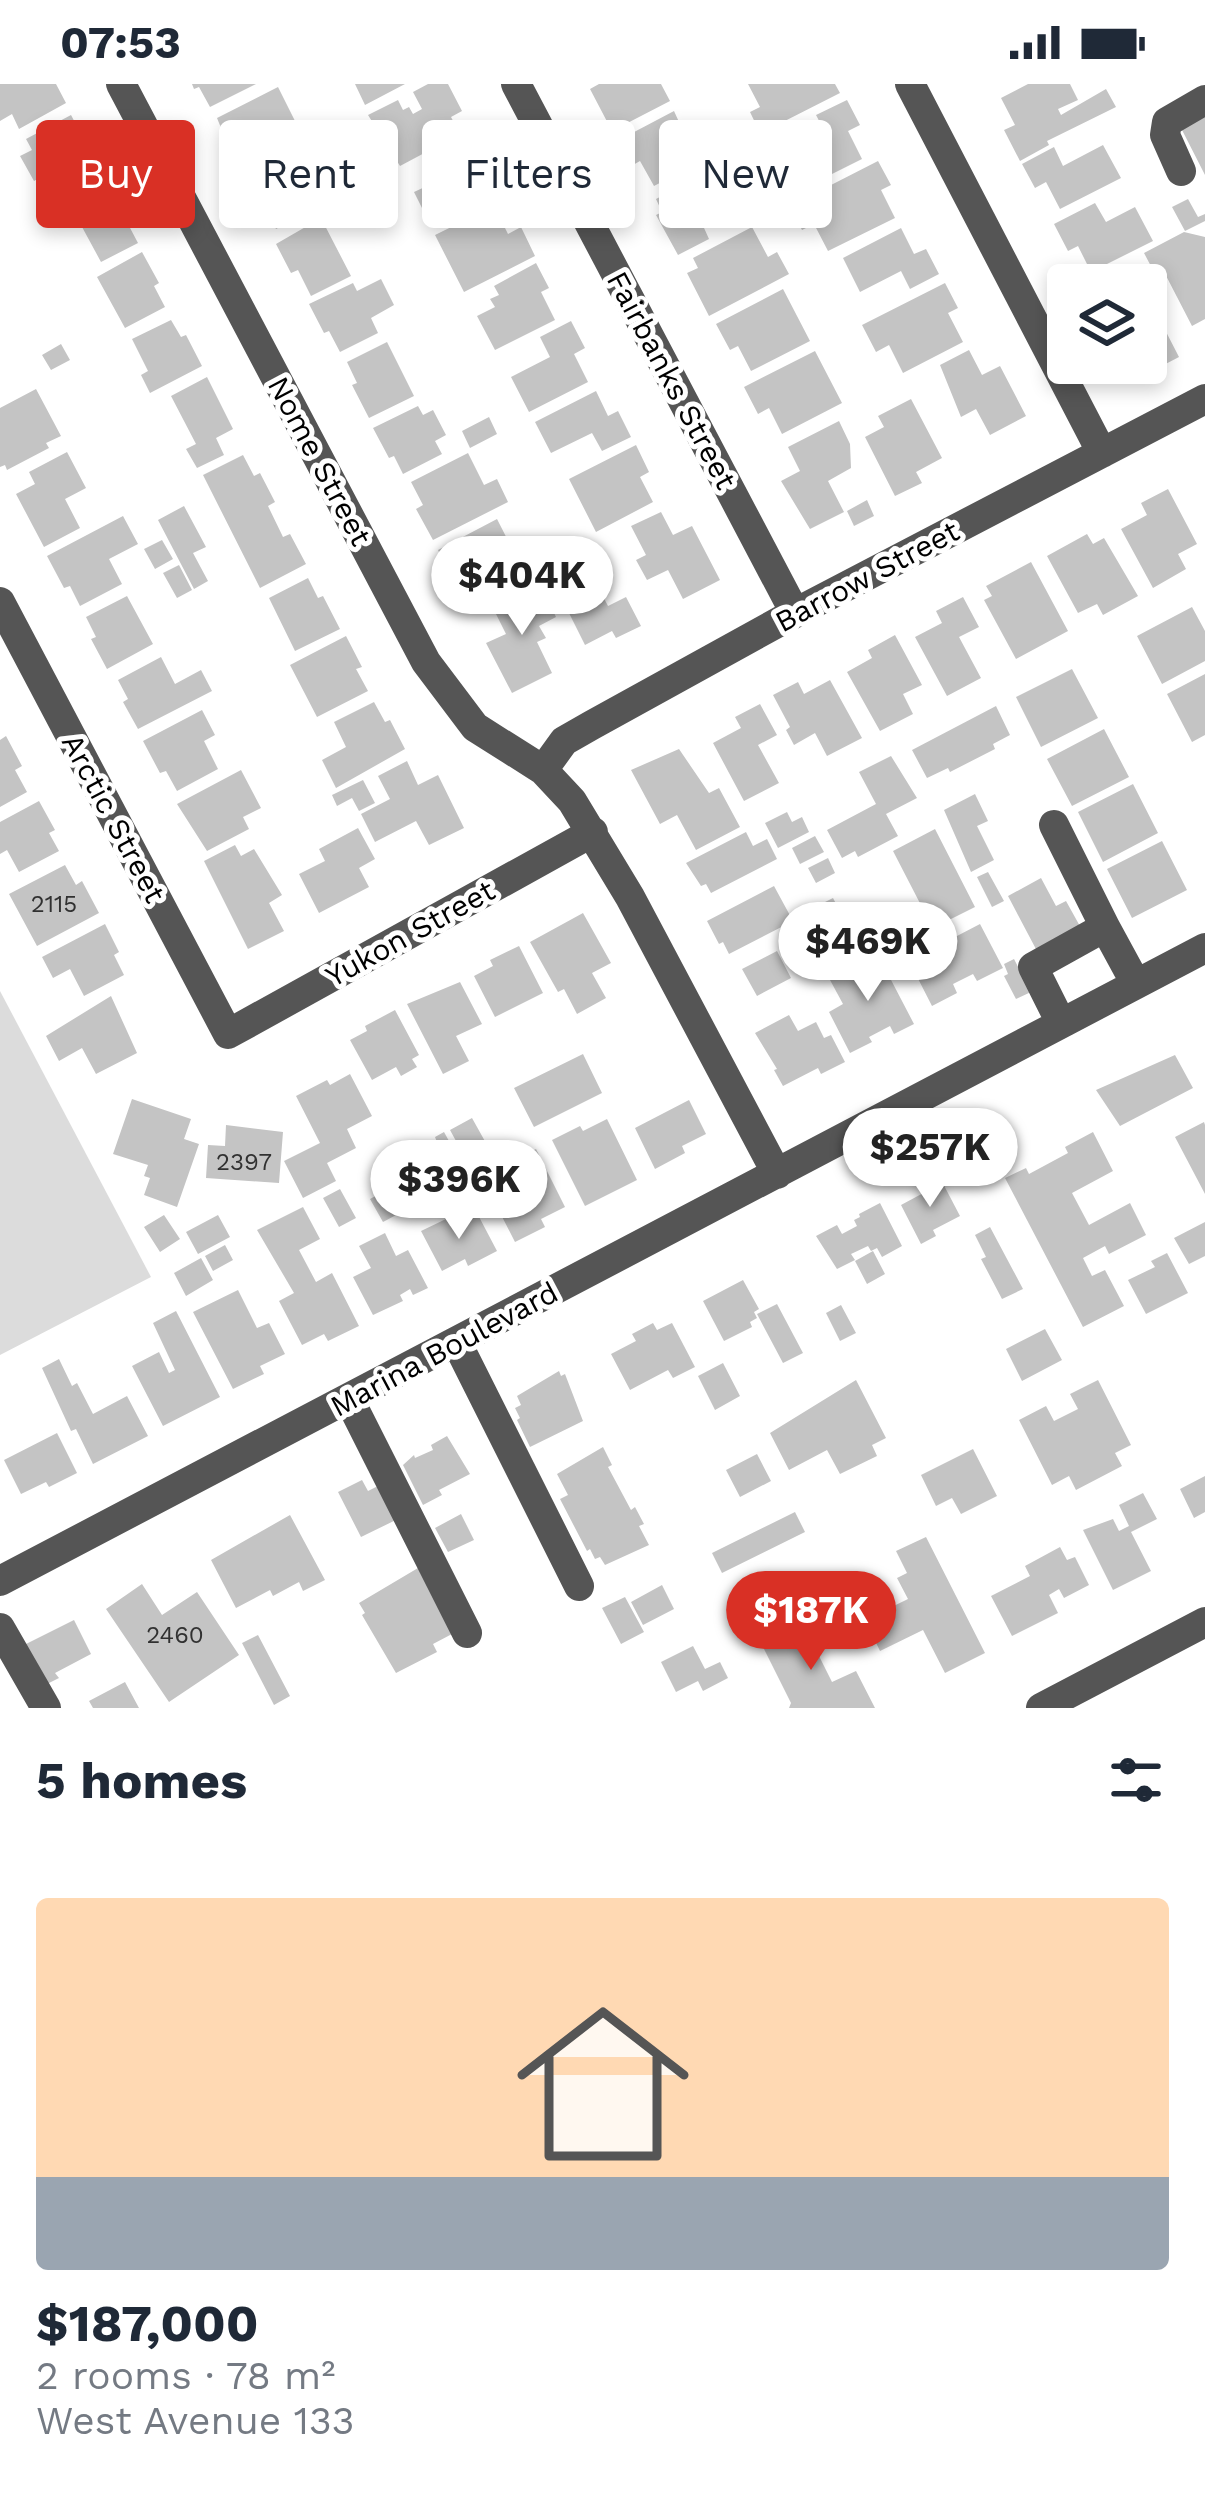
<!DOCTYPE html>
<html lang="en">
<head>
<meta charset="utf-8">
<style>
	:root { --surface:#fff; --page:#f2f2f3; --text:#1f2937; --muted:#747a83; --line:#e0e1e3; --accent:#d93025 }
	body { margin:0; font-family:"Work Sans",sans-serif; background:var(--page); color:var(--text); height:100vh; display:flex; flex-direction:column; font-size:45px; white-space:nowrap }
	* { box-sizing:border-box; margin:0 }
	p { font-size:39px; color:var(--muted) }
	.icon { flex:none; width:66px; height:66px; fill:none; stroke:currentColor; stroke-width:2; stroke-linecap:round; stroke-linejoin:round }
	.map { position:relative; height:1624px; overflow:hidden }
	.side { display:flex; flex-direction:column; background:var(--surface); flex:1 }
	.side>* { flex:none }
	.hud { position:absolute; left:36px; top:36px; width:1134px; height:108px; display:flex; gap:24px }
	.buttons { position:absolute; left:1047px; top:180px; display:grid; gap:24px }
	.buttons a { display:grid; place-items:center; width:120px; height:120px; border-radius:12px; background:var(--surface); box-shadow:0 6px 18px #0003; font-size:60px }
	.price { position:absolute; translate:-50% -102px; padding:0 27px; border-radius:42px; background:#fff; color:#222; font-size:39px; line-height:78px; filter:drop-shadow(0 3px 6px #0008) }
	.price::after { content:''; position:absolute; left:50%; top:72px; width:36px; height:27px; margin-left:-18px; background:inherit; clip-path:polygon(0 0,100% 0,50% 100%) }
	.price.current { background:var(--accent); color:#fff }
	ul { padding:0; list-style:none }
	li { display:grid; align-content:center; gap:24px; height:636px; padding:0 36px }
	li+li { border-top:3px solid var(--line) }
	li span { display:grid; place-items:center; height:372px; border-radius:12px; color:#555 }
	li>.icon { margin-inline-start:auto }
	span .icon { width:216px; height:216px; fill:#fffc; stroke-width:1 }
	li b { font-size:51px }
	h2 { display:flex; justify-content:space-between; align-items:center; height:144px; padding:0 36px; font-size:51px }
	.chip { padding:0 42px; border-radius:12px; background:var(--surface); box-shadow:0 6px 18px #0003; font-size:42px; line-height:108px }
	.chip.current { background:var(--accent); color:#fff }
	.status { display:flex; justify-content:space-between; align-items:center; height:84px; padding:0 60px; background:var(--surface); direction:ltr }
	.status svg { height:33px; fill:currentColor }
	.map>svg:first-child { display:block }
</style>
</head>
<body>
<div class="status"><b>07:53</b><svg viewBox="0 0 49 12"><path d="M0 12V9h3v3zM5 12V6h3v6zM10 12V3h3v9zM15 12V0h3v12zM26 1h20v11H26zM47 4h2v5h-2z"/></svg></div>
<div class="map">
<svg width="1205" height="1624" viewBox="0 0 1205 1624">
	<rect width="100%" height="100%" fill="#fff"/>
	<path fill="#dcdcdc" d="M0,907l151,286 -151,78z"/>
	<path fill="#c4c4c4" d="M0,0h56l10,19 -47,26 -7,-15 -12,7z
		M192,0h64l-46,23 -11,-20 -5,2z
		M355,0h50l-40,21z
		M428,0h20l14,27 -11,6 9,17 -60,32 -32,-51 30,-15 5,10 6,-3 4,7 9,-5 -9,-17z
		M599,0h62l9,17 -58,30 -22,-42z
		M748,0h87l5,9 -67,34 2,3 -13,7 -12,-25 10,-5z
		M1028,0h42l8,16 -20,9 3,6 45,-26 10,18 -69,34 2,4 -29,16 -16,-31 11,-5 -14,-27z
		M278,3l25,50 -65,33 -21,-52z
		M847,16l13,25 -12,6 14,28 -58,29 -17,-33 40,-19 -11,-21z
		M674,27l5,11 -10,5 4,8 23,-12 17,32 -59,31 -14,-25 -7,4 -14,-25z
		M71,31l16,30 -6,3 10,20 -38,20 -8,-13 -11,6 -14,-25 12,-6 -6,-11z
		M1205,32v59l-24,-47z
		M474,54l13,25 -10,6 14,26 -60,31 -17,-34 41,-19 -11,-19z
		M1103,61l18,33 -61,31 -14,-27 -11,6 -13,-24 32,-17 9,19z
		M308,68l11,22 -17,8 13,27 -39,20 -11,-21 -7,3 -14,-30 44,-25 3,5z
		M878,77l13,24 -10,5 14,28 -67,33 -14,-27 -12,6 -12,-24z
		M721,81l18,34 -39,20 9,20 -31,16 -22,-40 6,-3 -6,-13z
		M83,101l9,15 18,-10 28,53 -37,19 -26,-48 -11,5 -10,-18z
		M1188,115l10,18 7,-3v7l-20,10 -13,-24z
		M1095,119l11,19 29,-15 18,34 -62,31 -13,-26 -10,5 -14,-27z
		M494,122l14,28 13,-7 14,29 -71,36 -29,-57z
		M321,134l30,58 -40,20 -13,-26 -7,3 -15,-29z
		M752,143l16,30 9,-5 12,22 -80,42 -22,-43 11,-5 -5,-10z
		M901,144l13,26 12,-5 13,25 -29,15 -9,-18 -41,21 -17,-34z
		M1184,148l21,5v82l-13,7 -31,-60 -8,4 -9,-17z
		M142,168l17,31 -5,3 11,21 -40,21 -28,-51z
		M536,179l13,25 -8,4 14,28 -60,30 -18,-34 18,-9 -5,-8 9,-4 -5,-9z
		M1124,183l9,18h-44z
		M381,195l13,26 -23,13 7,15 -38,19 -11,-21 -5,2 -15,-29 44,-21 4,8z
		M945,199l13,25 -10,5 15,29 -60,31 -14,-28 -13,7 -14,-27z
		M783,205l27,52 -59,30 -13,-25 -8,4 -14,-26z
		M1146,209l33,64 -46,24 -10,-18h23z
		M171,236l10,17 5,-2 16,31 -52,27 -9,-18 7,-4 -16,-32z
		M571,237l14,27 -11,6 14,28 -59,30 -18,-35 39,-20 -10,-20z
		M387,258l27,54 -45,22 -17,-33 5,-2 -10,-21z
		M61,260l9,16 -19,10 -9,-15z
		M969,266l13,25 18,-9 26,50 -36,19 -14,-26 -15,8 -21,-52z
		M815,267l27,52 -60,31 -13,-26 -11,6 -14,-27z
		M207,293l26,52 -17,9 8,17 -27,13 -11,-19 10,-5 -25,-48z
		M36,305l25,47 -15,7 3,5 -42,22 -2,-5 -5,2v-59z
		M596,307l12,25 10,-5 13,26 -29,14 -10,-18 -41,20 -16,-31z
		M911,315l31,59 -26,14 6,11 -27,13 -30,-59 19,-10 -6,-11z
		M418,322l5,9 10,-5 13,25 -11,6 7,13 -39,20 -9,-18 -5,2 -16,-30z
		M489,333l8,17 -27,14 -8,-17z
		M839,337l11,23 1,24 -23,13 16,31 -34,17 -29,-48 19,-10 -12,-24z
		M636,361l13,27 -9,5 13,25 -57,30 -27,-53z
		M67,368l19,36 -21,11 15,29 -36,19 -28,-53 19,-10 -6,-12z
		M468,369l16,32 13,-6 11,23 -75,38 -17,-31 7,-4 -12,-23z
		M243,371l11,21 6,-3 15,29 -7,4 15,31 7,-3 16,30 -46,24 -57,-113z
		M1168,405l29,55 -19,10 8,15 -33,19 -32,-59 26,-14 -6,-12z
		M867,416l7,16 -20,10 -7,-15z
		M184,422l22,41 -13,6 15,28 -14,8 -36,-69z
		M661,428l12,23 19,-9 28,54 -37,19 -15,-29 -21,10 -11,-20 10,-5 -15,-29z
		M123,432l15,28 -29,15 13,25 -42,22 -10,-20 -6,2 -17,-32z
		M497,435l28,55 -54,27 -12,-23 -6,2 -15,-30z
		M1087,450l6,10 11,-6 34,58 -35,19 -6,-11 -19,9 -31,-57z
		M162,456l11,19 -18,10 -11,-20z
		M1031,478l37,69 -52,28 -32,-59 8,-4 -6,-10z
		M179,481l13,25 -15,8 -14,-25z
		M588,484l20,38 18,-9 15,29 -25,12 -4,-7 -27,14 -30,-60z
		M308,494l10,20 5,-2 17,33 -45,22 -26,-53z
		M540,500l16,33 -17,9 7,12 -9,4 15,31 -40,20 -26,-50 20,-9 -13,-26z
		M127,512l26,48 -46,25 -16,-30 5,-2 -10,-20z
		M963,513l16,30 -20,10 22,41 -34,18 -32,-59 27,-14 -6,-12z
		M1192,523l13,24v30l-43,23 -25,-48z
		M895,551l27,50 -19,9 10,20 -33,17 -33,-59 25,-14 -4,-8z
		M346,552l16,31 -6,2 12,22 -51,26 -27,-52z
		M161,573l14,27 26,-14 11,21 -74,38 -15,-27 5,-3 -10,-19z
		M1072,585l26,49 -57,29 -25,-50z
		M1205,590v61l-13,7 -25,-48z
		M830,596l32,58 -35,18 -12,-23 -21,12 -8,-15 4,-3 -17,-32 25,-13 6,12z
		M374,618l11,20 5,-2 15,29 -69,39 -14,-28 24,-13 -12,-25z
		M760,620l17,31 -19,10 21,38 -35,18 -31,-58 28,-15 -6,-11z
		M996,622l14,29 -17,9 2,5 -45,23 -2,-4 -21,10 -15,-28z
		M202,626l13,25 -11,6 14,28 -41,22 -11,-20 -6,2 -17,-32z
		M1104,645l25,48 -57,29 -25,-47z
		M6,652l16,30 -7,4 12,22 -27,15v-67z
		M679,665l30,44 10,-5 21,39 -44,23 -19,-35 -17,9 -29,-54z
		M891,672l26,42 -31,16 12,22 -40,21 -3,-6 -13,7 -15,-28 49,-26 -17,-32z
		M407,677l11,24 20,-10 26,53 -35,17 -13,-24 -41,21 -14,-28 29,-15 -12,-23z
		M241,686l20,38 -18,9 6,12 -42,22 -30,-47z
		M363,696l12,23 -16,8 -7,-13 -15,8 -5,-11z
		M1133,700l25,49 -55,29 -25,-50z
		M975,710l13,27 -11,5 17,34 -23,12 -27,-62z
		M39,717l16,29 -6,3 10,18 -40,21 -12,-22 -7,4v-32z
		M787,728l5,10 10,-5 7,15 -31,16 -13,-25z
		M358,744l17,31 -16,9 10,19 -50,26 -20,-39 26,-13 -6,-12z
		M935,745l40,78 -38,19 -7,-15 -5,2 -32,-62z
		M746,748l7,14 14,-7 10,20 -66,34 -5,-9 -5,2 -15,-23z
		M815,752l9,16 -24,12 -8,-16z
		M1162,757l25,49 -55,28 -25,-49z
		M235,761l6,11 13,-7 28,46 -13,8 15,28 -36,18 -44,-88z
		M828,774l7,15 -19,10 -8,-15z
		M65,781l11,20 6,-4 17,32 -62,33 -28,-52z
		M988,788l16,29 -12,6 -15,-30z
		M1041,794l15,28 10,-5 15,27 -44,23 -29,-55z
		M774,802l19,35 -64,33 -6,-12 -4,2 -12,-23z
		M833,814l9,17 -28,14 -9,-17z
		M583,829l28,50 -19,10 14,25 -29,16 -13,-25 -6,3 -28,-50z
		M105,840l14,28 -5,3 10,20 -40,21 -14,-27 -17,9 -11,-21z
		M980,840l23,44 -26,13 -4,-7 -20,10 4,9 -25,13 -23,-45z
		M519,862l24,47 -48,24 -21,-41 19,-10 -3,-6z
		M777,867l14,27 -34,18 -15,-27z
		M878,871l36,69 -20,10 -4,-8 -21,11 3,5 -22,11 -21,-41 14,-8 -13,-24z
		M1014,875l17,33 -15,7 -12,-23 4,-2 -4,-10z
		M460,898l22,42 -26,12 13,25 -26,13 -36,-70z
		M111,912l26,57 -41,21 -14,-26 -23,13 -13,-25z
		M395,926l24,45 -7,4 5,8 -16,9 -5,-9 -24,13 -22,-40 17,-9 -2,-5z
		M789,931l9,16 18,-9 8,16 7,-3 14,27 -24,12 -3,-6 -35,18 -9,-16 3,-1 -22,-36z
		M583,970l19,39 -68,34 -20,-39z
		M1175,971l18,33 -73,38 -24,-36z
		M350,990l22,42 -25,13 9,19 -29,15 9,18 -33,17 -19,-37 36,-18 -24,-47 31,-16 3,5z
		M132,1015l59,20 -7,20 15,5 -22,63 -33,-12 6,-17 -6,-2 4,-11 -35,-11z
		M689,1016l17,34 -24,12 3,7 -30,16 -20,-41z
		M472,1034l24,43 -22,13 -24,-44z
		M607,1035l30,61 -52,26 -33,-66 28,-14 3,5z
		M1204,1038l1,3v69l-30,-57z
		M226,1041l57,7 -4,51 -73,-5 2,-33 17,1z
		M444,1048l16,29 -13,7 -12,-31z
		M1093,1048l20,39 -41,22 17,32 41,-22 16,32 -37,19 -4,-8 -22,12 9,18 13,-6 19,36 -41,21 -78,-149 21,-10 3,6 39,-21 -3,-6z
		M417,1065l14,25 -37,19 -13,-23z
		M536,1065l29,58 -24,12 4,8 -30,15 -20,-39 33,-17 -13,-27z
		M938,1090l22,42 -27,14 3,6 -15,8 -20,-39 28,-15 -4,-9z
		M340,1105l16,29 -17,9 -16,-29z
		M386,1106l12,24 -15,8 -13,-23z
		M880,1119l22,43 -20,11 -5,-9 -6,3 -3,-5 -17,8 4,6 -18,9 -21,-33 21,-11 5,9 15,-8 -3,-6 6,-3 -1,-3z
		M303,1123l17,32 -21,11 17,32 16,-9 27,53 -31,15 -4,-7 -22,11 -23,-44 15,-8 -37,-63z
		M477,1129l20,38 -29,15 -3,-7 -23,12 -21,-40 25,-12 4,7z
		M164,1131l16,24 -20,13 -16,-25z
		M218,1131l12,22 -32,17 -12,-22z
		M1205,1138v34l-16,8 -15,-26z
		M990,1143l33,62 -21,10 -21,-40 5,-2 -11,-22z
		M385,1149l11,23 12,-6 20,38 -15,7 -3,-6 -10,6 3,6 -30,14 -20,-38 18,-9 -12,-22z
		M225,1161l8,15 -20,11 -8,-15z
		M873,1167l12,23 -18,10 -12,-23z
		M1167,1169l21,40 -42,21 -18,-34 27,-13 -4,-6z
		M201,1174l12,22 -27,16 -12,-23z
		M743,1196l16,29 -5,3 3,6 -7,4 2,5 -28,14 -21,-40z
		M238,1206l19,38 12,-5 16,31 -25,12 4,8 -31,15 -40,-77z
		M777,1220l26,49 -20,10 -26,-49z
		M841,1221l15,28 -16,8 -14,-28z
		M176,1227l44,86 -57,29 -31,-60 27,-14 10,21 6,-3 -22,-47z
		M653,1239l4,7 15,-7 23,44 -22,11 -5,-8 -38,20 -19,-36 25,-13 -4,-7z
		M1045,1245l17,31 -40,21 -16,-32z
		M59,1275l13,27 5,-3 16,31 34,-18 21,40 -55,28 -17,-35 -5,2 -29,-63z
		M723,1279l17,33 -25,14 -17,-34z
		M559,1287l2,5 4,-2 18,47 -53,26 -13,-27 3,-2 -5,-10 6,-3 -4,-9z
		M856,1296l30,58 -14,7 5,11 -37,18 -13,-24 -38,20 -19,-37z
		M1098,1296l33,65 -16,8 7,13 -46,24 -7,-14 -17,9 -33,-65 27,-14 8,15 24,-12 -8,-15z
		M57,1349l20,40 -28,14 -3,-5 -25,12 -17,-34z
		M447,1352l23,38 -31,16 3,5 -19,10 -20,-40 11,-10 1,3 18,-8 -2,-5z
		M603,1363l9,18 -4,2 23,43 4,-3 9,17 -5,2 10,19 -44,20 -5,-8 -5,2 -5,-10 -3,2 -27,-52 8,-4 -11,-21z
		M973,1365l24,47 -36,18 -9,-16 -16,8 -15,-31z
		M757,1370l14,27 -31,16 -14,-27z
		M1205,1392v36l-11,6 -14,-29z
		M362,1396l6,11 16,-8 18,34 -41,20 -23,-45z
		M1143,1409l14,26 -26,13 20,39 -38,19 -30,-60 30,-11 6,12 10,-5 -10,-21z
		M795,1428l10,20 -83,41 -10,-20z
		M461,1430l13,26 -26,12 -13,-24z
		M290,1431l35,65 -22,11 -4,-9 -26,14 -3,-6 -34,18 -25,-48z
		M926,1453l59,116 -40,20 -22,-43 -43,21 -15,-31 43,-21 -11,-21 10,-5 -11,-22z
		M1060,1463l7,13 8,-3 14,28 -25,13 -5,-9 -10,6 9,18 -46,23 -21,-40 39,-20 -5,-10z
		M418,1484l34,66 -19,10 4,8 -41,21 -34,-58 3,-2 -6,-10z
		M142,1500l20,31 35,-23 42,63 -70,47 -63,-93z
		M662,1501l12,24 -31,16 -12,-23z
		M625,1513l19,35 -23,12 -19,-36z
		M74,1536l17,34 -36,19 4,5 -18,9 -21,-40z
		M801,1536l31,62 24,-11 19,37h-86l2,-5 -31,-62z
		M258,1551l32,61 -16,9 -32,-62z
		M693,1562l12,23 15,-7 8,16 -25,13 -5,-10 -22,11 -15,-30z
		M125,1598l14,26h-46l-4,-7z"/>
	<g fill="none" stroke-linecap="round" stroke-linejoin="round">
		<path stroke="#555" stroke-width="30" d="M121,0l305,578 49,65 68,43 29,31 58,96 147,277
			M516,0l279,529
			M910,0l192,369
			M1181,87l-16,-36 2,-13 38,-22
			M0,518l228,432 365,-202
			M543,686l21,-29 28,-16 203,-112 410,-214
			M1054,741l51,102
			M1061,939l-28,-56 72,-40 31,57
			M457,1259l122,243
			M349,1315l118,234
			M0,1497l1205,-633
			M0,1544l46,80
			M1041,1624l164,-86"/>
	</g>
	<g text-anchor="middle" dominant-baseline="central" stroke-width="10" stroke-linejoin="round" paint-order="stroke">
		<g font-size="24" fill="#313131">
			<text x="54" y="820">2115</text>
			<text x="244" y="1078">2397</text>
			<text x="175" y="1551">2460</text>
		</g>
		<g font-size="30" fill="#000" stroke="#fff">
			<text transform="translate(672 296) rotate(62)">Fairbanks Street</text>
			<text transform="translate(320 377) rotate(62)">Nome Street</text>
			<text transform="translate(867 492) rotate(-28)">Barrow Street</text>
			<text transform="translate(114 734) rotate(62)">Arctic Street</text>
			<text transform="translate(410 849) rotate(-29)">Yukon Street</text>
			<text transform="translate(444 1265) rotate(-28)">Marina Boulevard</text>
		</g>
	</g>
</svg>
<div class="buttons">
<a><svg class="icon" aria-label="layers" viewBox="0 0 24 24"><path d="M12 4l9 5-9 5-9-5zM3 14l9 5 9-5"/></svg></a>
</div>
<b class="price" style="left:522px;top:554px">$404K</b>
<b class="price" style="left:868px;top:920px">$469K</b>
<b class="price" style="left:930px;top:1126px">$257K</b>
<b class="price" style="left:459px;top:1158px">$396K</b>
<b class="price current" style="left:811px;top:1589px">$187K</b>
<div class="hud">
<a class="chip current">Buy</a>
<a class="chip">Rent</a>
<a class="chip">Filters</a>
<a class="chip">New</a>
</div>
</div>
<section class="side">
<h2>5 homes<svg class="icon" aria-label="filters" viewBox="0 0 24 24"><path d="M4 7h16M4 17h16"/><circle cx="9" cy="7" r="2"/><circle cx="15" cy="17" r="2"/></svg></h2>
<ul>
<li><span style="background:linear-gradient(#ffd9b3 75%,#9aa5b1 0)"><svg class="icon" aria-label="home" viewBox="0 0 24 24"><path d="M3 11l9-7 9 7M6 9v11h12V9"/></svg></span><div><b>$187,000</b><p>2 rooms · 78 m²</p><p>West Avenue 133</p></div></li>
</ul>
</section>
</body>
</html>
